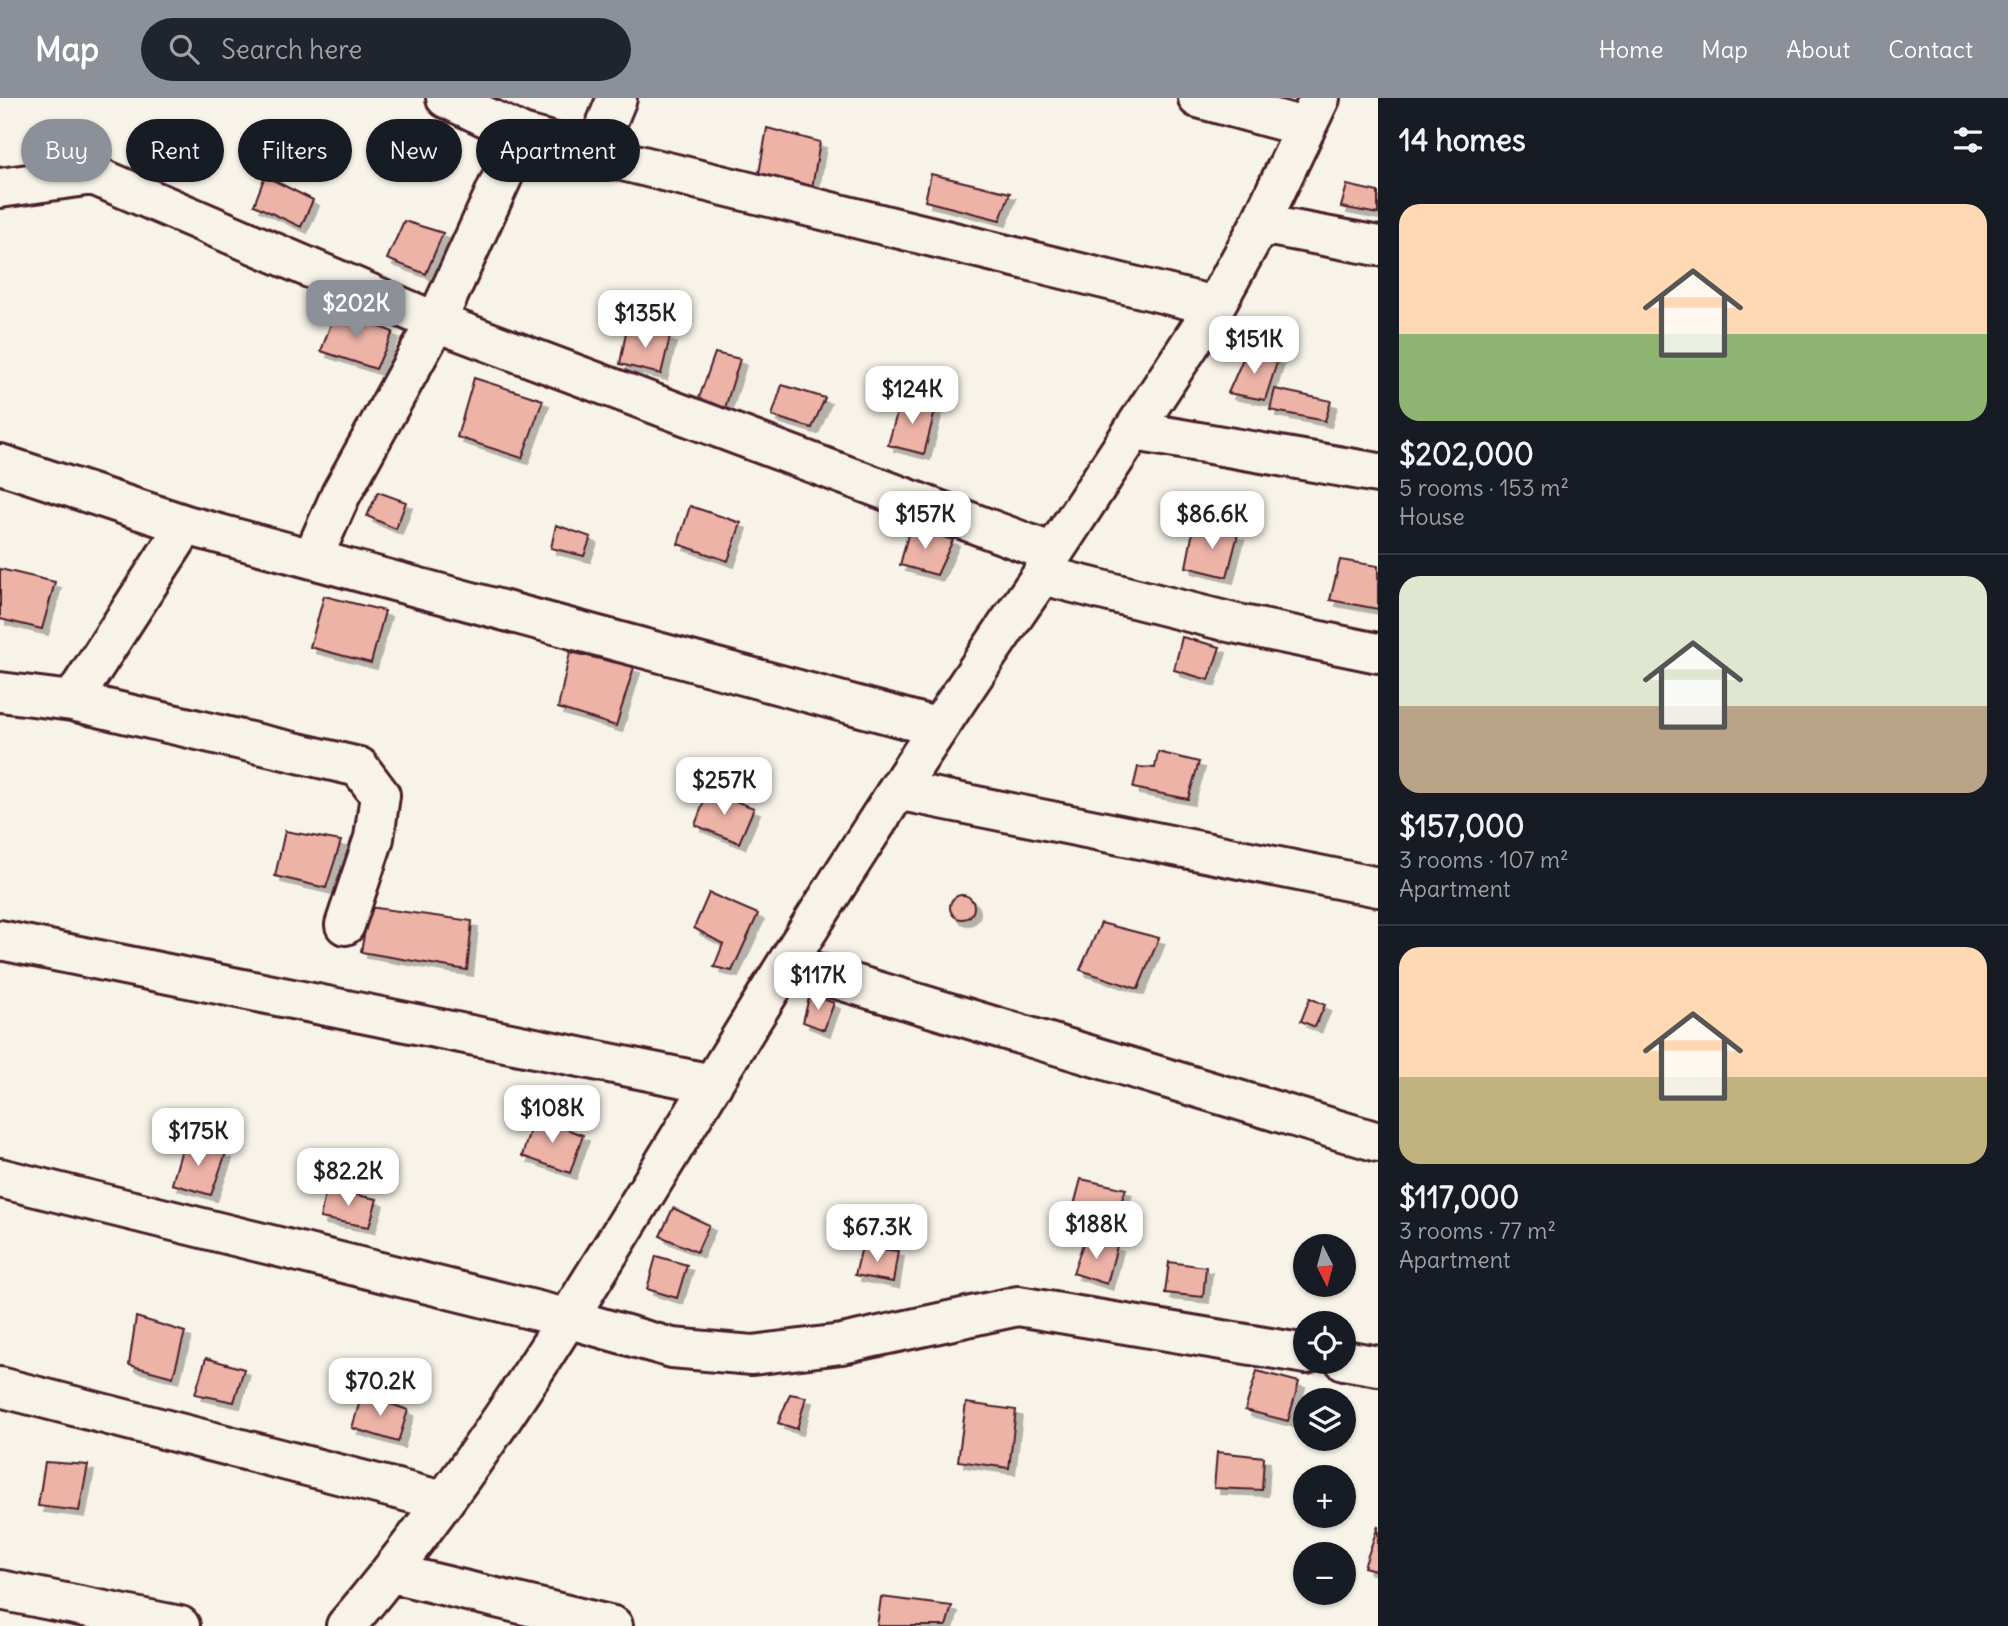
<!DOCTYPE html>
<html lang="en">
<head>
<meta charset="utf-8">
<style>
	:root { --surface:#171b24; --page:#20242c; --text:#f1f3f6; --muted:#9ea1a6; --line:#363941; --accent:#8c9099 }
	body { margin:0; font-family:Delius,sans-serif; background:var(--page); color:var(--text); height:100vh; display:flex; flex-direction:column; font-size:26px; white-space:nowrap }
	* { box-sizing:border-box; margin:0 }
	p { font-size:23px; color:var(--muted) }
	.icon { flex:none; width:38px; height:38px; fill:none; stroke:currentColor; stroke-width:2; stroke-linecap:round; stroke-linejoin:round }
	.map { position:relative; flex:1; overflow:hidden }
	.sheet { display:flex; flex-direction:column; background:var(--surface); width:630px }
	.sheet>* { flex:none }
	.top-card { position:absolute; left:21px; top:21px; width:665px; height:63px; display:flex; gap:14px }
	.needle { width:46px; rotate:174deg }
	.tools { position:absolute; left:1293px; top:1136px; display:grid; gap:14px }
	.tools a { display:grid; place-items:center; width:63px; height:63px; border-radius:50%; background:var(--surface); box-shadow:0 2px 5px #0004; font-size:35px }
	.price { position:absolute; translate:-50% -60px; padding:0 16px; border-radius:14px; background:#fff; color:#222; font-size:23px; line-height:46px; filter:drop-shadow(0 2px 4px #0008) }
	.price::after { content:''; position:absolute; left:50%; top:42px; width:21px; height:16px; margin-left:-10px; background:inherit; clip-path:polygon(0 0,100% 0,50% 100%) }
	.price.selected { background:var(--accent); color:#fff }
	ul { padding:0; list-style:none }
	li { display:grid; align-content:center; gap:14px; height:371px; padding:0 21px }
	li+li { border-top:2px solid var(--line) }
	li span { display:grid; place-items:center; height:217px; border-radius:21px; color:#555 }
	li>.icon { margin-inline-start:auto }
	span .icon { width:126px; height:126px; fill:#fffc; stroke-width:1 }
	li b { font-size:30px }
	h2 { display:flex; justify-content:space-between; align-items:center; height:84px; padding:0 21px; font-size:30px }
	.tag { padding:0 24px; border-radius:32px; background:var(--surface); box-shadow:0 2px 5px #0004; font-size:24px; line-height:63px }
	.tag.selected { background:var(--accent); color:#fff }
	header { display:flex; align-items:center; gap:42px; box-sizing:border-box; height:98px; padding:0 35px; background:var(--accent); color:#fff }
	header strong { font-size:33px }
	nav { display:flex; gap:38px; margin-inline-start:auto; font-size:24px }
	.search { width:490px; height:63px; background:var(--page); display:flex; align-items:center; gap:18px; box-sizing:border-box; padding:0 24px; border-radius:38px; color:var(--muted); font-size:26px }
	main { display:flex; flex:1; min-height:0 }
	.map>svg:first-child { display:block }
</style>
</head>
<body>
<header>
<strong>Map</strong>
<div class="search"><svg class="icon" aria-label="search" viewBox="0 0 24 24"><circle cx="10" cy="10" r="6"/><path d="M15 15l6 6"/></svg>Search here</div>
<nav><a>Home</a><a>Map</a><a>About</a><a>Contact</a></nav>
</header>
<main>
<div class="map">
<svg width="1378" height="1528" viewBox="0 0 1378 1528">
	<defs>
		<filter id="shadow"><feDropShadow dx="6" dy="6" stdDeviation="0" flood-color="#0004"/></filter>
	</defs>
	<rect width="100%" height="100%" fill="#f7f3e8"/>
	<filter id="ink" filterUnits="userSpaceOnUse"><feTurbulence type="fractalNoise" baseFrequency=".0143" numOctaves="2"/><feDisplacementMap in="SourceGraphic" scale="14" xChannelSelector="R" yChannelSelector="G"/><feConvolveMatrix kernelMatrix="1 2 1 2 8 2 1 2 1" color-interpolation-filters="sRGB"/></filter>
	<g filter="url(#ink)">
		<path fill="#edb3a7" stroke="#4a1f2b" stroke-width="2" filter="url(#shadow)" d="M767,30l53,14 -8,46 -54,-9z
			M931,76l79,19 -10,27 -75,-19z
			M265,78l48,24 -12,27 -47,-22z
			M1347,87l31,7v22l-37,-7z
			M404,123l39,12 -17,41 -39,-15z
			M336,212l57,22 -17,37 -55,-18z
			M627,229l43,10 -9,37 -41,-10z
			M1246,254l32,7 -13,41 -37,-7z
			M715,255l25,6 -15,49 -27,-7z
			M474,280l69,22 -21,58 -65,-21z
			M782,287l43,13 -13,30 -40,-12z
			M1275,291l56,12 -6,20 -55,-11z
			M901,301l35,8 -12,47 -36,-9z
			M378,394l28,10 -10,27 -29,-13z
			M690,408l51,17 -13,38 -50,-17z
			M556,427l35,12 -7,19 -33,-8z
			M1194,428l44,8 -11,43 -41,-10z
			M910,429l43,13 -16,35 -37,-10z
			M1340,462l38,6v43l-48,-9z
			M0,471l55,13 -13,47 -42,-10z
			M324,498l61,15 -14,52 -61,-16z
			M1182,539l38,10 -11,33 -35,-10z
			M570,554l64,15 -18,59 -58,-18z
			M1158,654l41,10 -11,37 -55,-11 5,-21 17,1z
			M708,693l46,17 -15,35 -44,-18z
			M285,733l56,10 -15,47 -51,-12z
			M709,795l49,21 -26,57 -18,-4 9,-23 -29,-16z
			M950 809a12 12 0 1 1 24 0a12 12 0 1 1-24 0Z
			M369,809l103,14 -5,49 -106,-18z
			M1101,825l58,15 -21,51 -58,-19z
			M810,896l24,9 -10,27 -21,-8z
			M1310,900l15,7 -10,22 -14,-6z
			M534,1019l49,18 -13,38 -48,-17z
			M184,1044l42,11 -15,42 -39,-11z
			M1081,1081l45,10 -10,26 -43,-6z
			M326,1091l51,10 -8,28 -49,-9z
			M673,1110l36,17 -12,27 -37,-16z
			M1085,1140l32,8 -10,38 -34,-11z
			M862,1149l36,4 -5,31 -38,-7z
			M656,1158l31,9 -10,33 -30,-9z
			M1169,1164l37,5 -3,30 -38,-4z
			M136,1219l49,15 -12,45 -44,-12z
			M206,1260l38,11 -10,33 -39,-8z
			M1257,1273l42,11 -11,39 -43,-11z
			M362,1296l46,16 -10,32 -46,-14z
			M790,1296l16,3 -9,32 -19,-6z
			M966,1305l50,7 -7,58 -51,-7z
			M1217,1354l47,5 -2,33 -48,-2z
			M45,1364l43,3 -9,46 -41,-5z
			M1378,1428v45l-14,-4z
			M881,1499l71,9 -6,20h-69z"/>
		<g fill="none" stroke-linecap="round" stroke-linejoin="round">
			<defs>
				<path id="minor" d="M446,0l76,36 72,20 621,152
					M1198,0l106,29
					M594,56l23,-56
					M0,90l93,-13 343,147 617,231
					M1260,126l118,22
					M1135,333l243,42
					M0,366l186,61 750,202
					M312,461l29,-65 95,-172 86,-188
					M1042,477l191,48 145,30
					M0,594l72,9 114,-176
					M72,603l287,66 21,28 -6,43 -29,87
					M897,692l481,97
					M0,842l713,144
					M787,866l591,178
					M0,1080l570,141 102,29 80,7 90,-11 176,-38 288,48
					M1344,1262l34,6
					M0,1289l443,114
					M392,1475l221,53
					M0,1492l180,36
					M346,1528c141,-166 252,-355 365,-540 106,-173 215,-344 331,-511l11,-22 162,-247 45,-82 60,-126"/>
			</defs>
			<use href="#minor" stroke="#4a1f2b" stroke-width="44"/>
			<use href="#minor" stroke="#f7f3e8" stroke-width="38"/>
		</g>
	</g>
</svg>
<div class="tools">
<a><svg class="needle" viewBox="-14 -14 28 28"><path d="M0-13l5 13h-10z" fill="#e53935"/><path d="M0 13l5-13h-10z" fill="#9ea1a6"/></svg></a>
<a><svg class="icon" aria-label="locate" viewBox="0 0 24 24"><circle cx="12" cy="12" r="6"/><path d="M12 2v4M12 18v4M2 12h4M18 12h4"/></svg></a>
<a><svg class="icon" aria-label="layers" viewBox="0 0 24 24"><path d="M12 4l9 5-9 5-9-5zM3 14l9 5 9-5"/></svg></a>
<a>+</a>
<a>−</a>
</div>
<b class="price selected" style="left:356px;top:242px">$202K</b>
<b class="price" style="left:645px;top:252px">$135K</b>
<b class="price" style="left:1254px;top:278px">$151K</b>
<b class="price" style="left:912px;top:328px">$124K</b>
<b class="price" style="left:925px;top:453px">$157K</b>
<b class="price" style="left:1212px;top:453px">$86.6K</b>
<b class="price" style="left:724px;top:719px">$257K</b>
<b class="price" style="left:818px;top:914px">$117K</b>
<b class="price" style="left:552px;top:1047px">$108K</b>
<b class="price" style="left:198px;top:1070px">$175K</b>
<b class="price" style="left:348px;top:1110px">$82.2K</b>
<b class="price" style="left:1096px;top:1163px">$188K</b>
<b class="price" style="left:877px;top:1166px">$67.3K</b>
<b class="price" style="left:380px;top:1320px">$70.2K</b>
<div class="top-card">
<a class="tag selected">Buy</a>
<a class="tag">Rent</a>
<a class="tag">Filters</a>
<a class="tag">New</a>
<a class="tag">Apartment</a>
</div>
</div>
<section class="sheet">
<h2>14 homes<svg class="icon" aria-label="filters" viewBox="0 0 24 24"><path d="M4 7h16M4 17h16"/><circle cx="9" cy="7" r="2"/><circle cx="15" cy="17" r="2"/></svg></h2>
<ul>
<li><span style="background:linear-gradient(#ffd9b3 60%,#8fb573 0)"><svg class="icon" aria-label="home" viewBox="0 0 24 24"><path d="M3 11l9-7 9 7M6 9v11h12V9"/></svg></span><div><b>$202,000</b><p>5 rooms · 153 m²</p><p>House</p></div></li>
<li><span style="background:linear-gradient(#dfe7d0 60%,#b9a48a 0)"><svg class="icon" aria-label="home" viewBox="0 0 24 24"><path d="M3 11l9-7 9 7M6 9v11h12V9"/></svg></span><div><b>$157,000</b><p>3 rooms · 107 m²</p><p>Apartment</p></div></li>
<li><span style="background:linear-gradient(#ffd9b3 60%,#c2b280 0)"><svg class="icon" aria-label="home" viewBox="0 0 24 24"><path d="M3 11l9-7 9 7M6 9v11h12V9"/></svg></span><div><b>$117,000</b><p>3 rooms · 77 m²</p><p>Apartment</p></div></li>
</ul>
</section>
</main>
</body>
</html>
